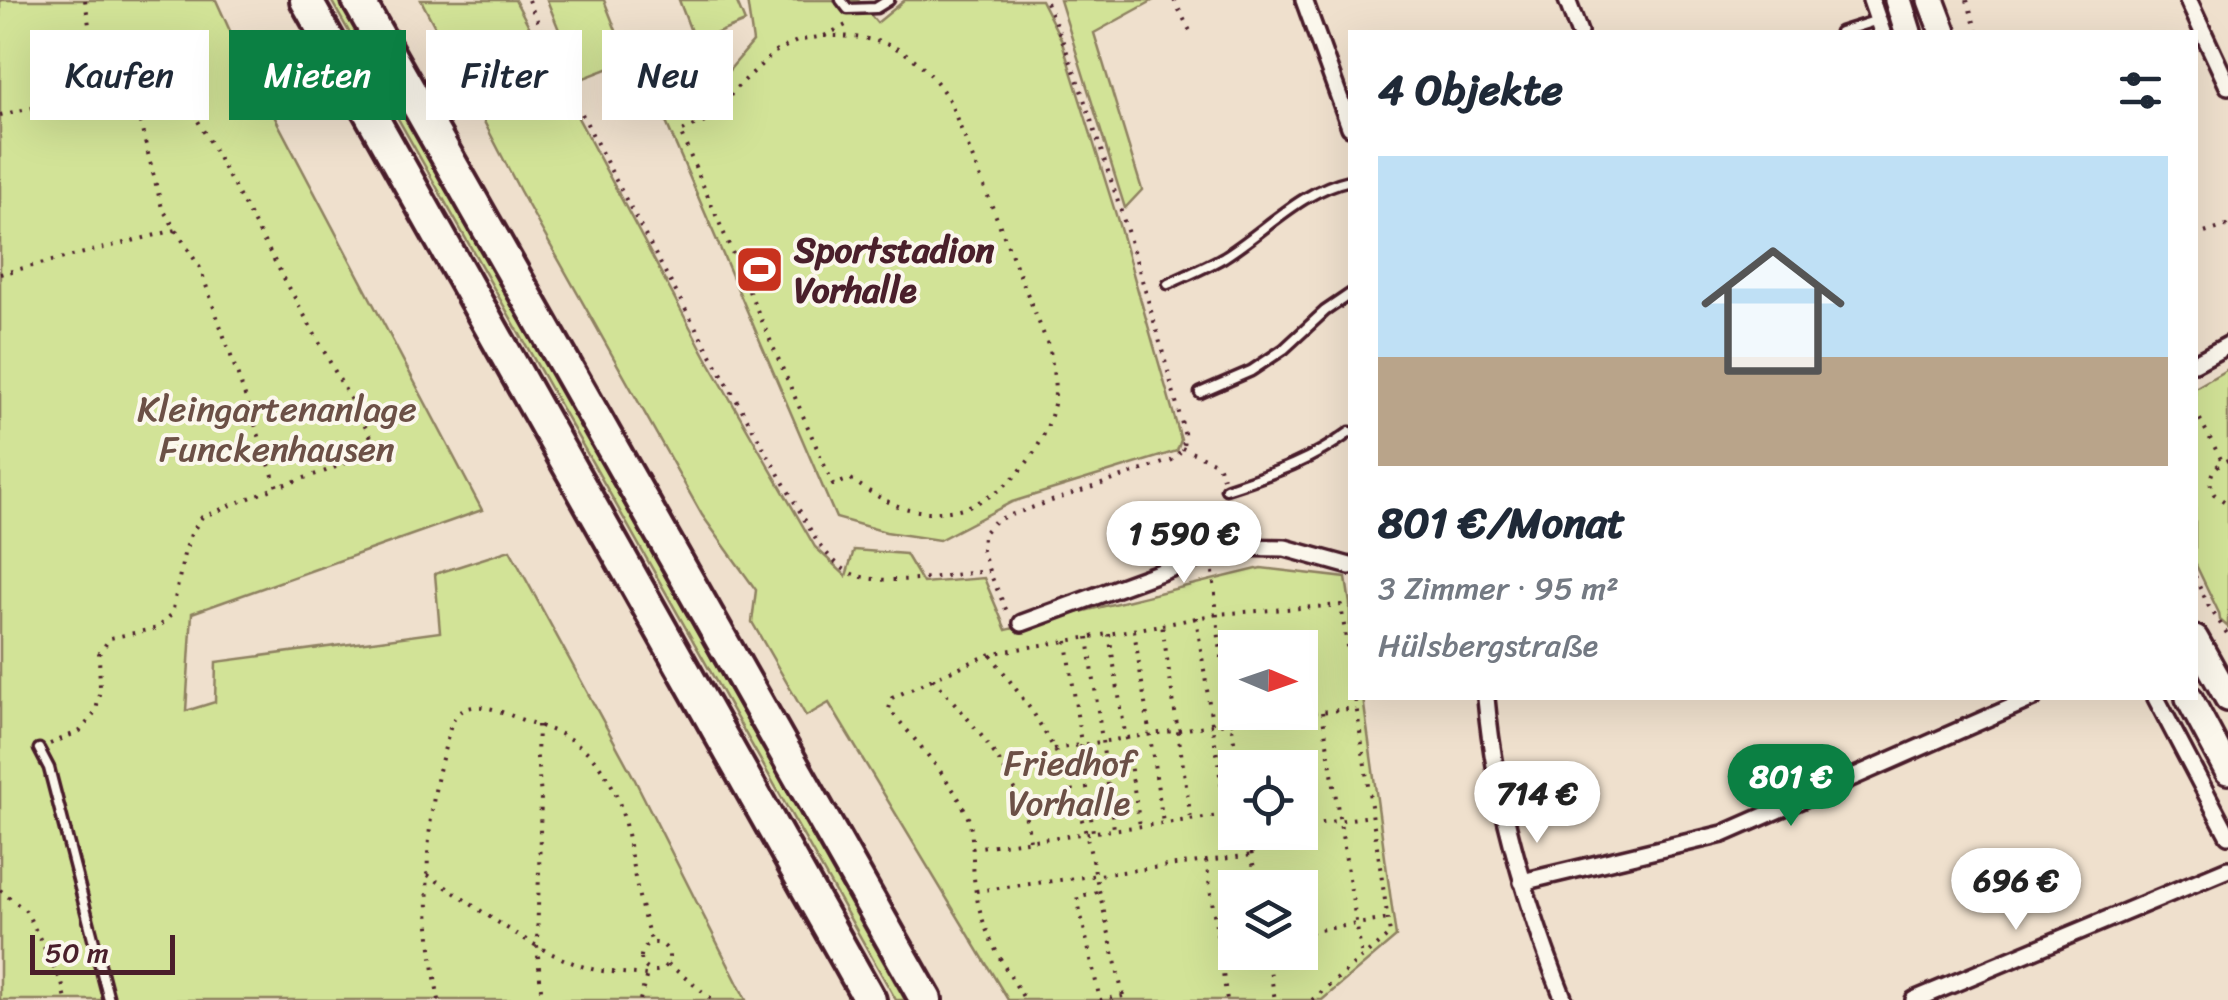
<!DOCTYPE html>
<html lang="de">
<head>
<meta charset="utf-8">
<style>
	:root { --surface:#fff; --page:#f6f6f7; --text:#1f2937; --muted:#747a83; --line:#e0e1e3; --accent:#0b8043 }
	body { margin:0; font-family:Sriracha,sans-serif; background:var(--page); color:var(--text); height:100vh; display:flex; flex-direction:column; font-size:38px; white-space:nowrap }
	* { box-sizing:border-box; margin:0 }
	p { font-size:32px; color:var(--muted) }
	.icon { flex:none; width:55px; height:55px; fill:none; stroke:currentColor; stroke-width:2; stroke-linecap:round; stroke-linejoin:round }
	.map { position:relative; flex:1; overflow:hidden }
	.side { position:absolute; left:1348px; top:30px; width:850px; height:670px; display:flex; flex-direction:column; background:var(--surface); border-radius:0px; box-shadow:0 10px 40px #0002 }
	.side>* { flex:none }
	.banner { position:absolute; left:30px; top:30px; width:950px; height:90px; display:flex; gap:20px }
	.needle { width:65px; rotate:92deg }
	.tools { position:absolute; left:1218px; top:630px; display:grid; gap:20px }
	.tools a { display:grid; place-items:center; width:100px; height:100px; border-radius:0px; background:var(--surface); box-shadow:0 10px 40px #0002; font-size:50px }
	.scale { position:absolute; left:30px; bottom:25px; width:145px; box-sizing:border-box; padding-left:10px; border:5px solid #4a1f2b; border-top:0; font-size:28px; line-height:35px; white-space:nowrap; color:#4a1f2b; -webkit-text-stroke:8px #fbf7ec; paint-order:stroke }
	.price { position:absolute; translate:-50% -85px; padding:0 22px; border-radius:35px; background:#fff; color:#222; font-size:32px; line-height:65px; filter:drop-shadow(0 2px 5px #0008) }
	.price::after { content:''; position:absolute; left:50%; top:60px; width:30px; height:22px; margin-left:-15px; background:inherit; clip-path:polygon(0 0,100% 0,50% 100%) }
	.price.on { background:var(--accent); color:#fff }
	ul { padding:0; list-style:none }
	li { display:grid; align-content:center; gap:20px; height:530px; padding:0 30px }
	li+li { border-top:2px solid var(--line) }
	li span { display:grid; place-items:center; height:310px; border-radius:0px; color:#555 }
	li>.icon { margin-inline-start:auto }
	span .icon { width:180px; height:180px; fill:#fffc; stroke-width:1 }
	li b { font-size:42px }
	h2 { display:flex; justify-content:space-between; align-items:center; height:120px; padding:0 30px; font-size:42px }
	.tag { padding:0 35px; border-radius:0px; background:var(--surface); box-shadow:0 10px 40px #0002; font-size:35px; line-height:90px }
	.tag.on { background:var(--accent); color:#fff }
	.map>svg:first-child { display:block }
</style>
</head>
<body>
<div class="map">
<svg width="2228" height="1000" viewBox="0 0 2228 1000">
	<rect width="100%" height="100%" fill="#efe0cd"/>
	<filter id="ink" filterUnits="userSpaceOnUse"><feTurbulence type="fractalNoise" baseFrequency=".01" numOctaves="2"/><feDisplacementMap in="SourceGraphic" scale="20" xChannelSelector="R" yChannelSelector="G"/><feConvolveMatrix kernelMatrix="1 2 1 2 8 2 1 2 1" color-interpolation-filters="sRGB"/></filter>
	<g filter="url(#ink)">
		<path fill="#d2e397" stroke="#8e8161" stroke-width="2.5" fill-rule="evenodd" d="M0,0h216l19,42 247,468 -290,103 -6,98 29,-9 1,-40 224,-30 -5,-58 75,-24 124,228 112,222h-746z
			M331,0h8l566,1000h-9z
			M421,0h94l191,357 109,190 31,29 8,-26 52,4 17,29 61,-5 22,52 255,-62 85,10 4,26v94h13l33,239 -74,63h-314l-179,-297 -23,13 -54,-94 4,-32 -54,-75 -182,-324zM1235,648h65v64h-65zM1235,768h65v64h-65zM1235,888h65v64h-65z
			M547,0h57l24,61 -49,19z
			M679,0h57l9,22 -50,20z
			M747,0h111l19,23 28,-23h136l20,39 56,179 64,222 -4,11 -165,51 -73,38 -53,-8 -50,-14 -170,-396 43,-20 17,-28 27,-32z
			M1060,0h94l-60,33 48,157 -17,18z
			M2228,369v258l-8,-7 -1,-7 -24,-50v-175z"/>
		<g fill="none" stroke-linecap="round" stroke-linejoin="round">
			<defs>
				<path id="lane" d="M841,0l7,9 28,-1 13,-8
					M1840,32l38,-12
					M1168,284c19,-9 39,-17 56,-27 43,-27 76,-66 126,-77
					M1200,393l51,-22 33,-22 41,-38 25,-17
					M1226,489c48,-16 83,-27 124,-57
					M39,749l10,19 60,232"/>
				<path id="street" d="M1304,0l46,127
					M1567,0l12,32
					M1871,0l11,32
					M2188,0l40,86
					M2195,363l33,-18
					M1022,623l207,-76 56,1 65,18
					M1486,698c9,103 40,206 78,302
					M2156,698l72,137
					M1522,882l201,-48 310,-136
					M1914,1000l314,-131"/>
				<path id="primary" d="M1898,0l10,32
					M1931,0l12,32
					M2195,639l33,59
					M2189,698l39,73"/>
				<path id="highway" d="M306,0l564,1000
					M358,0l568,1000"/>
			</defs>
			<use href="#lane" stroke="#4a1f2b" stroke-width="15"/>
			<use href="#street" stroke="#4a1f2b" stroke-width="22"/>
			<use href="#primary" stroke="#4a1f2b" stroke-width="32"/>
			<use href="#highway" stroke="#4a1f2b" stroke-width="38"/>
			<path stroke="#4a1f2b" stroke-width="4" stroke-dasharray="2.5 8" stroke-linecap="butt" d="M85,0l15,93
				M528,0c84,187 190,367 291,545 10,11 22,25 36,30 35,12 97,-1 134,-4l20,45
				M1174,0l16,31
				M1967,0l10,32
				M824,36c60,-1 95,14 126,66l100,248c2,17 7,37 4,54 -13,63 -73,120 -141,106 -22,-4 -44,-18 -62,-31l-18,6 -153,-353 42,-17 10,-23 43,-40 22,-11 27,-5 24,-12
				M0,115l100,-22 80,-5 198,362 -52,21 -49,16
				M2195,236l31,-10 2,3
				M0,274l176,-44
				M2195,410l27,51
				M1182,448l36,16 5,14
				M2228,460c-16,5 -22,20 -14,34l14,10
				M1228,502v30
				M989,571l-7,-21 1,-16 13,-14 176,-60c10,-8 13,-15 12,-28 -25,-97 -53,-193 -85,-288 -16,-49 -32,-97 -54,-144
				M1213,572l6,66 19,130
				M2195,576l13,29 20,30
				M1196,617l30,198
				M1162,625l55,-11 124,-9 9,62
				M1134,630l29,193
				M1109,634l31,192
				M1088,637l26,192
				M1067,641l26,191
				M991,655l43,59 33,57 19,62 38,167
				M932,679l-40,19 -3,11c22,26 74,84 81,115 4,19 2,43 5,62 6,46 27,76 50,114
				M1322,712l40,246
				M538,725l-1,33 4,38 -4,149 5,55
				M50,744l30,-13 16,-19 4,-24 -1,-34 11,-16 48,-10 14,-14 12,-60 7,-20 11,-17 75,-30 -77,-219 -38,-60 -30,-117
				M1054,749l178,-27 124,-14
				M1300,826l72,-10
				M1248,832l9,56
				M1030,840c-2,-10 -3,-21 -7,-31 -17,-50 -56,-91 -90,-131l61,-25 168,-28 29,194
				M972,848l263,-34
				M1206,861l21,139
				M428,875c48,31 109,80 164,94 17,4 37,4 54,6
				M0,890l26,21 36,72 4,17
				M976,891l276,-36
				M1097,892l-20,5 23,103 23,-4
				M1300,933l88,-14
				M641 957a14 14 0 1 1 28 0a14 14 0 1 1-28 0Z
				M1267,952l8,48
				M668,964l45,36
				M439,1000c-16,-81 -17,-176 7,-256 3,-12 5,-26 16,-33 16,-11 42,2 58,8 44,15 65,21 90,63 14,25 17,53 22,80 5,28 11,55 20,81
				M640,1000l7,-26
				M1312,1000l78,-66 -35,-236"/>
			<use href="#lane" stroke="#fbf7ec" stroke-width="8"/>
			<use href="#street" stroke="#fbf7ec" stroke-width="15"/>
			<use href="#primary" stroke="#fbf7ec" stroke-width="25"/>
			<use href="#highway" stroke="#fbf7ec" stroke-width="30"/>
		</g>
	</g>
	<defs>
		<symbol id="stadium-square" viewBox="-11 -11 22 22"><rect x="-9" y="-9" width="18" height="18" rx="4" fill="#c8321e" stroke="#fbf7ec"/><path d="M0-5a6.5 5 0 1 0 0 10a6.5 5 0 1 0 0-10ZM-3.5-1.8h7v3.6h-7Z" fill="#fff"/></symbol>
	</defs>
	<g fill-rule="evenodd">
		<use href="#stadium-square" x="732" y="242" width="55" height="55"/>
	</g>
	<g text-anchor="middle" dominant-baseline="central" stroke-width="8" stroke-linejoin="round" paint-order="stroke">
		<g font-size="35" font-weight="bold" fill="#4a1f2b" stroke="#fbf7ec" text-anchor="start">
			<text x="794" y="250">Sportstadion<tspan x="794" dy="40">Vorhalle</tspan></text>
		</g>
		<g font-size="35" fill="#6c5046" stroke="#fbf7ec">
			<text x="277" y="409">Kleingartenanlage<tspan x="277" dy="40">Funckenhausen</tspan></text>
			<text x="1069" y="763">Friedhof<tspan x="1069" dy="40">Vorhalle</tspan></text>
		</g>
	</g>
</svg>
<div class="tools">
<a><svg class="needle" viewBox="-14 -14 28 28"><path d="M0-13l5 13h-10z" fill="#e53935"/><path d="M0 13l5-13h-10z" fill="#747a83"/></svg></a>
<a><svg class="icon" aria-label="locate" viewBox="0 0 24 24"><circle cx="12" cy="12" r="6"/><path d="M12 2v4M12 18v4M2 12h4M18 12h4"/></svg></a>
<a><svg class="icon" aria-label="layers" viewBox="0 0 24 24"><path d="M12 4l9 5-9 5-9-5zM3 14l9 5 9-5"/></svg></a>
</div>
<div class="scale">50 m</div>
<b class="price" style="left:1184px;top:586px">1 590 €</b>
<b class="price on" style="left:1791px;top:829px">801 €</b>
<b class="price" style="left:1537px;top:846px">714 €</b>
<b class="price" style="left:2016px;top:933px">696 €</b>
<div class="banner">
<a class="tag">Kaufen</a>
<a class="tag on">Mieten</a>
<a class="tag">Filter</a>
<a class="tag">Neu</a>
</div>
<section class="side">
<h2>4 Objekte<svg class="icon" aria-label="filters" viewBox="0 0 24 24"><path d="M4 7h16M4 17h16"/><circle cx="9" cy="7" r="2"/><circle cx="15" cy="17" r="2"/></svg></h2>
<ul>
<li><span style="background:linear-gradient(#bfe0f5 65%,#b9a48a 0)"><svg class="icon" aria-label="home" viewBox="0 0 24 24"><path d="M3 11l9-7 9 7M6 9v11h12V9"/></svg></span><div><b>801 €/Monat</b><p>3 Zimmer · 95 m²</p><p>Hülsbergstraße</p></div></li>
</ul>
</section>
</div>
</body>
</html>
